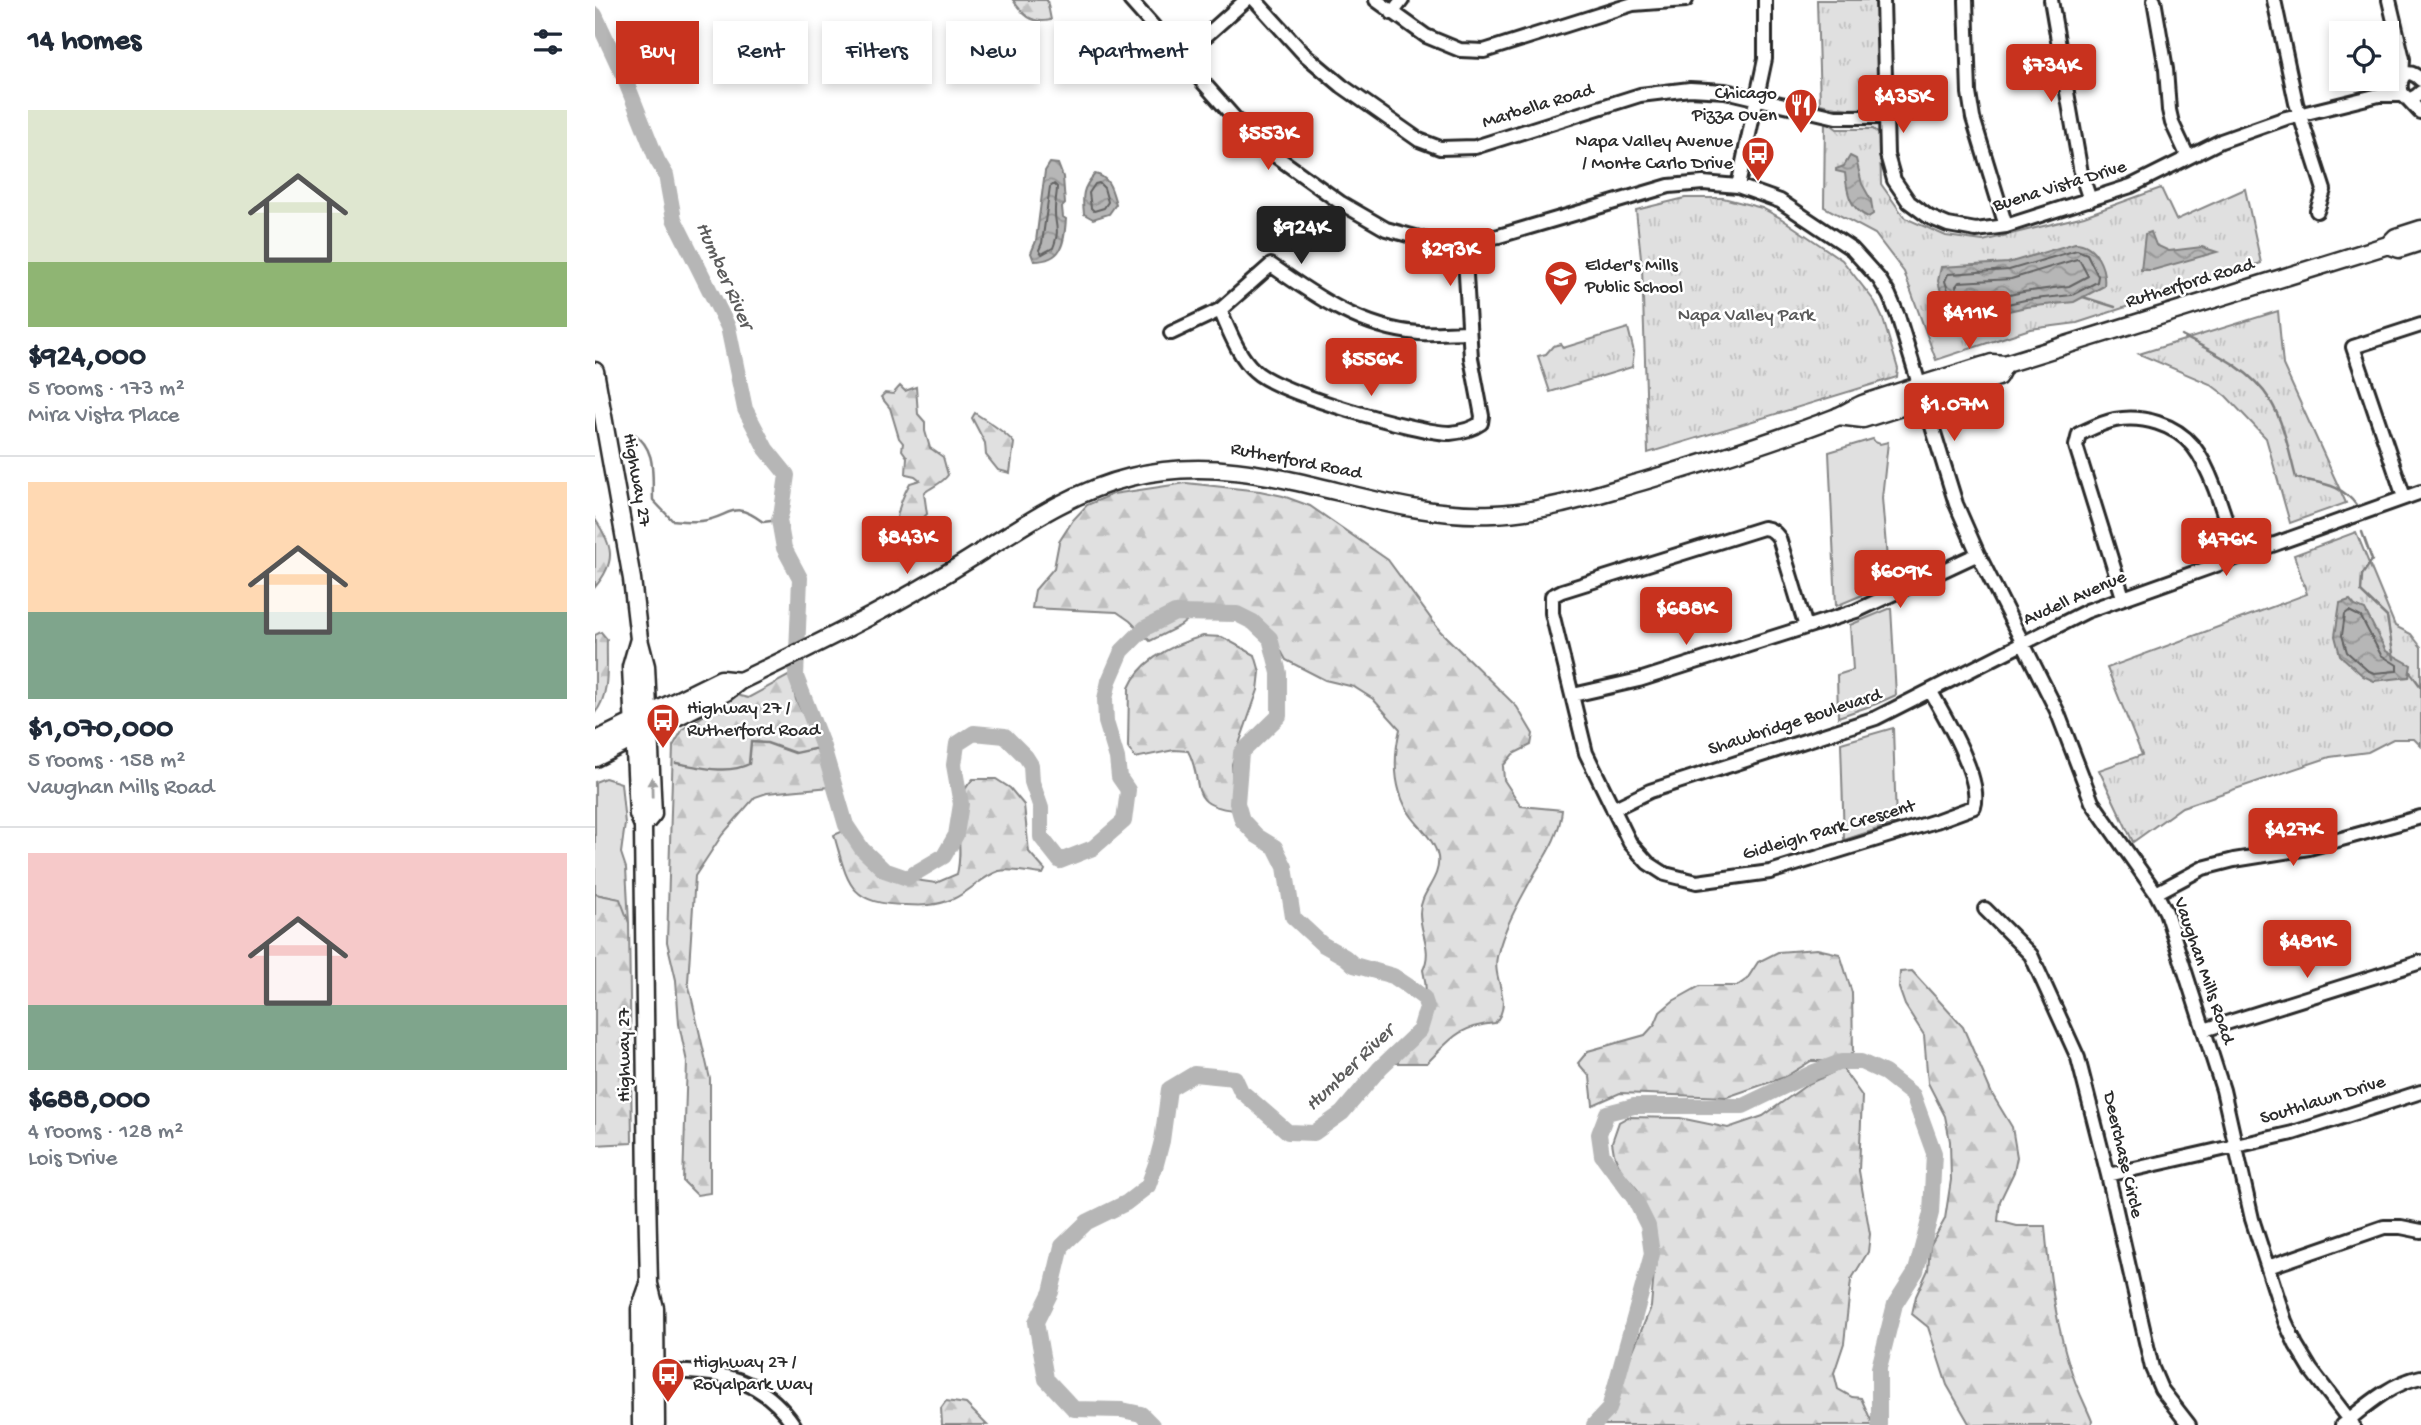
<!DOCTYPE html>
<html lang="en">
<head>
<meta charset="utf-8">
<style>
	:root { --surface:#fff; --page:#f6f6f7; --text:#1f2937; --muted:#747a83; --line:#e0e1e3; --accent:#c8321e }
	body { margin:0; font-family:"Gochi Hand",sans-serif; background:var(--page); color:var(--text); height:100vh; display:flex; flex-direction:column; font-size:26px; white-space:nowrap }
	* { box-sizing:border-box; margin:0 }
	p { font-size:23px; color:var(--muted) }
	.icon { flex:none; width:38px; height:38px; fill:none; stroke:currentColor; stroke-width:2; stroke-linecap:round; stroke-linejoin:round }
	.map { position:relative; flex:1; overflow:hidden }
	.panel { display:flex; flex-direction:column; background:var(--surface); width:595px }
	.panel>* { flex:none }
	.guide { position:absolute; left:21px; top:21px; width:665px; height:63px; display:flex; gap:14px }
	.tools { position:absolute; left:1734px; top:21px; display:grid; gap:14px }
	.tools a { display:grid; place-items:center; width:70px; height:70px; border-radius:0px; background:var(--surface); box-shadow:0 4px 10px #0003; font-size:35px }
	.price { position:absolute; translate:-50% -60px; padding:0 16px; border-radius:7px; background:var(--accent); color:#fff; font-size:23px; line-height:46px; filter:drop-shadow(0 2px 4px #0008) }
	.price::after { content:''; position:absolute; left:50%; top:42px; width:21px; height:16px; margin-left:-10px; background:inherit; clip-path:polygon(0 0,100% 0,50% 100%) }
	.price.active { background:#222; color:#fff }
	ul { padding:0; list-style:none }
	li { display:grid; align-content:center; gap:14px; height:371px; padding:0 28px }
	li+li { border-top:2px solid var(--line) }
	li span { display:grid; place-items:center; height:217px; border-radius:0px; color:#555 }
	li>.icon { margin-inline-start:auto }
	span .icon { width:126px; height:126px; fill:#fffc; stroke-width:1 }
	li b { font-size:30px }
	h2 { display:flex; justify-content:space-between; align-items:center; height:84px; padding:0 28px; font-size:30px }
	.tag { padding:0 24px; border-radius:0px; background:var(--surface); box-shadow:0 4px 10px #0003; font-size:24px; line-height:63px }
	.tag.active { background:var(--accent); color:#fff }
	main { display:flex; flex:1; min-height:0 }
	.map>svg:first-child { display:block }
</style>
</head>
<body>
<main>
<section class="panel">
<h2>14 homes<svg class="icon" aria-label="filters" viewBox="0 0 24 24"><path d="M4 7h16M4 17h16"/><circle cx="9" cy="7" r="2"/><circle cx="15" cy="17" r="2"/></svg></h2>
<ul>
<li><span style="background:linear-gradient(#dfe7d0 70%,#8fb573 0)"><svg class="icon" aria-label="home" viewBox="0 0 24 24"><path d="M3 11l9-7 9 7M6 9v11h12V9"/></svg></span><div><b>$924,000</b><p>5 rooms · 173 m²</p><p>Mira Vista Place</p></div></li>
<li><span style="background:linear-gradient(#ffd9b3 60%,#7fa58c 0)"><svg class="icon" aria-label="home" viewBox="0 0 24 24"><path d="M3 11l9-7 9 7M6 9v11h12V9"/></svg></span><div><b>$1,070,000</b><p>5 rooms · 158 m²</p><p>Vaughan Mills Road</p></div></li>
<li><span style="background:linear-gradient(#f6c9c9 70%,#7fa58c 0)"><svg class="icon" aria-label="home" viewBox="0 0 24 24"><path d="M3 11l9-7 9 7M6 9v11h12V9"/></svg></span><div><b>$688,000</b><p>4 rooms · 128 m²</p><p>Lois Drive</p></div></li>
</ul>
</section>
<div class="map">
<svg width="1826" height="1425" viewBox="0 0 1826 1425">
	<defs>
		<pattern id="forest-firs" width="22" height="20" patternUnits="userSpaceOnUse" patternTransform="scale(1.75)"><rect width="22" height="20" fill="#e0e0e0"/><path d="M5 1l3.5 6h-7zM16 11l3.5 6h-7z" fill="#c0c0c0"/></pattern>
		<pattern id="park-tufts" width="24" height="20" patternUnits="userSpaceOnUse" patternTransform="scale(1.75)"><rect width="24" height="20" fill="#e0e0e0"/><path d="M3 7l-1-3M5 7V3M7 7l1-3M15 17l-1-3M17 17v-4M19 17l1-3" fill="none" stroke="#c0c0c0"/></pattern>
		<pattern id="water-waves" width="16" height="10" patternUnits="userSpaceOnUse" patternTransform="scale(1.75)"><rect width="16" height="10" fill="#b6b6b6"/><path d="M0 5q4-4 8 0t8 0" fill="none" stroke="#949494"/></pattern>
	</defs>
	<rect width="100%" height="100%" fill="#fff"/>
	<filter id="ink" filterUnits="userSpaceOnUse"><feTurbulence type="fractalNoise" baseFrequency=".0143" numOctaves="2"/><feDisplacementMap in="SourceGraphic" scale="14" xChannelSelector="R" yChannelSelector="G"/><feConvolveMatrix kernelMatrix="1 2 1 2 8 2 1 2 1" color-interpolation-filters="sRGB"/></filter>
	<g filter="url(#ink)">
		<path fill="#e0e0e0" stroke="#868686" stroke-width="2" d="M1278,439l2,3 5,2 8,-2 -6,56 7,86 -53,22 -7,-154z
			M1296,608l5,87 -20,9 -38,13 -1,-42 16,-5 -3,-45z
			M1298,728l3,95 -52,17 -3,-97z
			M10,778l16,5 4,41 -4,29 5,15 3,55 -10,-24 -24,-5v-112z"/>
		<path fill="url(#forest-firs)" stroke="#868686" stroke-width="2" d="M418,0h34l4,20c-20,4 -28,-5 -38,-20z
			M305,386l5,5 11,-4 2,27 7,8v9l5,17 13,9 5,18c-6,9 -16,11 -24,18l3,21 -6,6 4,5 -6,33 -7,7c-29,-16 -14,-61 -2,-82l10,-3 -5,-4 -9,-2 1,-17 -5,-7 1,-7 -4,-5 -9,-30 -9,-11 4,-4 8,1z
			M380,413c13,9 30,18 39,30l-4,30 -12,-3 -12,-15 -1,-12 -13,-25z
			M591,483l74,8 23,5 27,10 78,54 52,71 77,76 16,27 -2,11 -18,9 -10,12 1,14 17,26 41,4c-2,24 -15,43 -27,63 -14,25 -32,56 -38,84 -5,24 17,44 -2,66 -38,4 -43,15 -68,40h-30c20,-35 36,-52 26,-93 10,-21 -3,-36 -3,-57 0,-21 21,-34 18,-56 -3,-16 -16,-27 -26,-40 -19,-26 -19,-58 -12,-88l-27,-30 -19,-12 -29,-7 -39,-20 -6,-11 -31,-31 -18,-9 -28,-1 -23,18 -30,15 -20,-20 -13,-9 -85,-4 3,-18 19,-22 5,-26 14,-22 14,-15 26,-11z
			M0,519c18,27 22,42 0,68z
			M6,632l6,7c-1,25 4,54 -12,74v-78z
			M608,636l19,1 33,18 5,17 -2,18 -26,74 2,46c-49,-5 -29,-28 -46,-59l-14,-1 -39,8 -7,-11 1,-59c12,-29 46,-44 74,-52z
			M195,675l6,25 25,50 9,37 -63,6 -12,4 -33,38 -27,41 -7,106 22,97v114l-13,2 -14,-14 4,-119 -8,-38 -3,-44 -9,-38 6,-196 10,-17 53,-34 12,3z
			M378,779h23l14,9 14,17 5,47 16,18 -2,4c-13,-1 -32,-6 -44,-3 -16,5 -30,21 -46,28 -17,7 -31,7 -48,6 -57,-1 -57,-22 -71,-70l14,-6 11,25 21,21 56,8 21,-9c9,-34 -11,-68 16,-95z
			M0,894l25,5 9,24 3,220 -37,2z
			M1222,949l23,5 12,39 1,59 -9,9h-33l-26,16 -58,20 -107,-4 -27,12 -3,-28 -12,-14 10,-12 57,-16 10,-11 5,-12 13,-11 27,-15h37l10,-7 11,-17 20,-10z
			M1317,971l51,56 29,67 20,33 5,30 -3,15 -14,29 -2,20 19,5h28c4,50 11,102 28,150 5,15 13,30 19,45l-1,4h-121l-23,-40 -19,-58 -16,-13 4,-18 12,-26 2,-24 15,-27 6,-39 -1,-39 -5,-25 -17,-33 -4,-48 -19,-30 -6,-17 1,-16z
			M1247,1068l20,28 -3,75 11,63 -2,18 -17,28 -7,63 -10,30 4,16 14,8 9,1 12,27h-271l49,-118 4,-48 -1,-34 -17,-36 -16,-19 -7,-16 -2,-12 7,-20 9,-5 52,1 48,10 35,-12 45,-32z
			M351,1401l20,3 21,21h-45l-1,-17z"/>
		<path fill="url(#park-tufts)" stroke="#868686" stroke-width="2" d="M1222,0h61l1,105c-18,7 -40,3 -59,-1z
			M1230,120l12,9h36l7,6 1,49 24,34 41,18 37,5 101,-25 77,-28 15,32 69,-31 16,74 -184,60 -47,6 -94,31 -32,-88 -29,-38 -51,-27z
			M1090,198h38l39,10 17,9 63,43 33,42 8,17 15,50 -1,8 -249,76 -6,-186 -6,-57z
			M1683,311l5,54 63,138 -56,20 -24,-85 -40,-42 -16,-12 -71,-30z
			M1033,328l6,24 -2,15 -82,25 -12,-36 8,-2 7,-8 8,-2 2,4z
			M1761,532l39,94 16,8 10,13v99l-7,-7h-21l-25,13 -38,5 -148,50 -49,35 -34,-72 43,-15 -35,-87 200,-74 -13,-39z"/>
		<path fill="url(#water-waves)" stroke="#7e7e7e" stroke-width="2" d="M1255,156l6,3 6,25 9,16 2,14 -5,3c-19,-9 -21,-25 -23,-44l-9,-2v-2l8,-3z
			M455,163l8,1 5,13 2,27 -3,3 1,10 3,2c-2,24 -3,42 -32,42l-3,-8 5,-12 9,-70z
			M500,174c15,3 17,17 21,30l-7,10 -16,5 -9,-5c-2,-18 -2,-26 11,-40z
			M1556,232l5,13 13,6 33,-4 15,5 -64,18h-12l4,-36z
			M1480,243c21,0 31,26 29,43l-30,16 -48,5 -48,11 -21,-2 -12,-9 -7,-26 3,-14 67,-4z
			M1755,600l5,6 10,4 21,41 25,14 -2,12 -35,4 -11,-5 -23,-21 -5,-19 5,-33z"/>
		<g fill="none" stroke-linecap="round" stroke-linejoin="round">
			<path stroke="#636363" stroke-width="2" d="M459,184l3,3c0,8 -2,14 -2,22 -1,17 6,18 -2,39l-11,6 -3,-4 3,-7 8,-56z
				M500,184l4,-1 5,5 4,14 -4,6 -10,3 -3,-3 -2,-15z
				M1482,250l10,4 11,22 -1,6 -25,13 -47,5 -48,11 -17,-2 -8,-6 -7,-22 3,-7 61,-4z
				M1482,259l3,2 8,15 -19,10 -46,6 -46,10 -17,-4 -4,-12 3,-4 52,-3z
				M1754,611l12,6 20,38 16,10v6l-23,2 -7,-3 -20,-18 -5,-17 3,-21z"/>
			<path stroke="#7e7e7e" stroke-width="2.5" d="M1488,297l32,10
				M1587,336c31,16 69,33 88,64 14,23 19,52 26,78 26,6 45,5 61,28
				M38,433c24,16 19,41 20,67l19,20c9,1 19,2 29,1 30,-3 30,-23 62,1l16,-2
				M1767,532l10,28 -10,15 -1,17 26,25 7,42
				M1815,672l11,15
				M81,763c23,4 52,12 73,1l2,-22 16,1 28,10 28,-6"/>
			<path stroke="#b6b6b6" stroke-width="16" d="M0,15l31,67 31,78 9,15 8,44 54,108 17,82 21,40 21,26 -5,35 -3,10 5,28 16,30 -4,99 27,70 23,78 16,24 22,21 23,8 37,-22 12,-21 5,-31 -7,-39 3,-21 17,-11 31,3 21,21 5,8 1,17 9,26v29l19,24 33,-13 31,-27 4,-31 -9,-13 -2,-19 -11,-36 -1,-23 4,-18 13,-30 23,-23 30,-15 62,1 16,8 17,16 9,35v43l-38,37 -4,50 5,17 15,16 18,11 10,20 8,50 29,27 23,13 9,8 39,11 15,10 16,12 3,9 -7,23 -40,38 -38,45 -28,20 -26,-1 -47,-41 -6,-13 -41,-4 -25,15 -7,52 -6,23 -8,22 -22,17 -39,19 -25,24 -11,46 -15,30 10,57 28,30 48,1 19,4 11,11
				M999,1425l15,-16 43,-155 -4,-28 -14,-28 -32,-43 -3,-21 8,-21 27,-7h109l71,-34 27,-10h20l24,11 28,22 21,58 -3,60 -15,58 -21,33 -16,64v57"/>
			<defs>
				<path id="minor" d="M535,0l125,141 86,62 45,26 48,13h30l35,-6 170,-50 34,-3 35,3 42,15 72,48 27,30 10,16 9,21 58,188 22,50 79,157 35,91 64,91 10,19 57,178 29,129 33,102 11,24 15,25 42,55
					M660,0l49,54 38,32 77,54 21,8 35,-1 165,-52 50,-6 35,2 111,26h49
					M781,0l50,36 34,14 24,1 149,-47 53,-4
					M1288,0l4,155 7,25 15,22 20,15 19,8 28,5 30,-4 125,-40 90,-45 65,-23 93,-23h25
					M1371,0l3,93 4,25 33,108
					M1456,0l30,173 9,27
					M1559,0l12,69 3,41 3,13 16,34
					M1679,0l22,103 28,87 -7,21
					M1794,0l14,59 -1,20
					M797,13l10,-13
					M586,58l65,-58
					M1826,80c-27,-27 -27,39 0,12
					M1810,96l15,16
					M1143,186l27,-127v-59
					M625,310c9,20 18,46 35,61 23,22 163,62 195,62 12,-1 21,-3 31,-10l1,-7 -11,-58 -7,-116
					M576,333l49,-23 51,-45c45,32 92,64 148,68 17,1 34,-1 50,-1
					M1809,497l-51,-150 68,-22
					M1528,597l-47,-151 3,-12c11,-5 24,-12 36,-14 27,-5 60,4 78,26 20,25 34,79 44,110
					M1211,627l-27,-89c-5,-7 -8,-9 -16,-10l-201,63 -10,5v17l34,140 44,90 18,20 17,11 32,8 73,-10 166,-51 38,-14c9,-27 -29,-90 -43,-115
					M978,695l66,-15 217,-69 122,-57
					M1018,809l37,-18 226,-73 211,-107 334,-119
					M1561,893l47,-25 31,-8 75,-12 112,-31
					M1390,909l46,46 47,103 30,117 44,193 9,21 28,36
					M1609,1030l217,-68
					M1513,1175l185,-42 128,-41
					M1673,1267l116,-40h17l20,4
					M54,1372c59,-1 108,-2 145,53
					M1747,1425c24,-19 49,-42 79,-48"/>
				<path id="major" d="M1793,245l11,4 22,-7
					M0,371l37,208 7,60 7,27 7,148 -10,12
					M1243,416l25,3 135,-42 7,-13
					M44,639l-8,28 7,147 5,12 4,366 2,92 6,24 1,117
					M0,741l126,-62 19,2
					M0,758l131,-66 14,-11c69,-33 137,-66 202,-105 62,-36 118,-82 189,-99 129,-32 238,43 363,37 52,-2 101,-19 150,-33 64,-19 128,-39 190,-63 11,-4 20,-11 31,-15 42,-14 85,-27 127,-40l13,1 383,-119 8,-8 25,-8
					M46,1425l-1,-116 9,-25"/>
			</defs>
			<use href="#minor" stroke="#2b2b2b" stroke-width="18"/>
			<use href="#major" stroke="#2b2b2b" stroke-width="21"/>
			<use href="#minor" stroke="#fff" stroke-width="12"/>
			<use href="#major" stroke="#fff" stroke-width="16"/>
		</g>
		<defs><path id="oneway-solid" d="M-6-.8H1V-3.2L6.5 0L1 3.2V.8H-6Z" transform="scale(1.75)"/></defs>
		<use fill="#a0a0a0" href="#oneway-solid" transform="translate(57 787) rotate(-91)"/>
	</g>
	<defs>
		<symbol id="restaurant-pin" viewBox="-11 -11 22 30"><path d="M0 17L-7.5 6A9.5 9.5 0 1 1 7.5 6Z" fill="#c8321e" stroke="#fff"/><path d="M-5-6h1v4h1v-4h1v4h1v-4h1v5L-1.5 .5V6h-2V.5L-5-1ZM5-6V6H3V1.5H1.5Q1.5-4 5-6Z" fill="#fff"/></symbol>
		<symbol id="bus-pin" viewBox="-11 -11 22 30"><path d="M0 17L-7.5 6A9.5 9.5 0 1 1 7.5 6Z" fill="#c8321e" stroke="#fff"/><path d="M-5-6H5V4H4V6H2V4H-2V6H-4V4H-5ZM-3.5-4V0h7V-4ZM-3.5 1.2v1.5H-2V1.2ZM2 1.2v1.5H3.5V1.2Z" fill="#fff"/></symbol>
		<symbol id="school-pin" viewBox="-11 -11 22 30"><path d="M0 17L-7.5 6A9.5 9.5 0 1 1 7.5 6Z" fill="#c8321e" stroke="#fff"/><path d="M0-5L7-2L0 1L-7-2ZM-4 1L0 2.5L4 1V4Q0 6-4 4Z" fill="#fff"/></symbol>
	</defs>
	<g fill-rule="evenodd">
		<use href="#restaurant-pin" x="1187" y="86" width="38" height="52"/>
		<use href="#bus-pin" x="1144" y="134" width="38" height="52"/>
		<use href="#school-pin" x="947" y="258" width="38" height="52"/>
		<use href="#bus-pin" x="49" y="701" width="38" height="52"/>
		<use href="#bus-pin" x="54" y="1355" width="38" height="52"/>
	</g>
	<g text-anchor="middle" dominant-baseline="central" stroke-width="5" stroke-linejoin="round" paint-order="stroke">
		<g font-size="19" fill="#2b2b2b" stroke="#fff" text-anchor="start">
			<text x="1182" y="94" text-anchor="end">Chicago<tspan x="1182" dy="22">Pizza Oven</tspan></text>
			<text x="1138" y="142" text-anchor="end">Napa Valley Avenue<tspan x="1138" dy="22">/ Monte Carlo Drive</tspan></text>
			<text x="990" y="266">Elder's Mills<tspan x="990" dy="22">Public School</tspan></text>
			<text x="92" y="709">Highway 27 /<tspan x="92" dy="22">Rutherford Road</tspan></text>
			<text x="98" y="1363">Highway 27 /<tspan x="98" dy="22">Royalpark Way</tspan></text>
		</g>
		<g font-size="19" fill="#2b2b2b" stroke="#fff">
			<text transform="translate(943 107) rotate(-17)">Marbella Road</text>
			<text transform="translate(1465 187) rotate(-17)">Buena Vista Drive</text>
			<text transform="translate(1595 284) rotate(-17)">Rutherford Road</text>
			<text transform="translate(701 462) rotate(11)">Rutherford Road</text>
			<text transform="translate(41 480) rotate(80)">Highway 27</text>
			<text transform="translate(1480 599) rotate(-24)">Avdell Avenue</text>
			<text transform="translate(1200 723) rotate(-18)">Shawbridge Boulevard</text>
			<text transform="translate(1234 831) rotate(-16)">Gidleigh Park Crescent</text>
			<text transform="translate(1608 971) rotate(71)">Vaughan Mills Road</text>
			<text transform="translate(30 1055) rotate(-90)">Highway 27</text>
			<text transform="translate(1728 1101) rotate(-17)">Southlawn Drive</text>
			<text transform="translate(1527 1155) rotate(77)">Deerchase Circle</text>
		</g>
		<g font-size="19" fill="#585858" stroke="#fff">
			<text x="1151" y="316">Napa Valley Park</text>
		</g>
		<g font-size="21" font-style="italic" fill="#5c5c5c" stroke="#fff">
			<text transform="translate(128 276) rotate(66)">Humber River</text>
			<text transform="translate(756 1069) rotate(-44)">Humber River</text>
		</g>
	</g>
</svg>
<div class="tools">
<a><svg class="icon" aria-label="locate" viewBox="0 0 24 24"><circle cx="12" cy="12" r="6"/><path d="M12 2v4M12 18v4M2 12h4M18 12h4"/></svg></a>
</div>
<b class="price" style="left:1456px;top:104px">$734K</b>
<b class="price" style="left:1308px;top:135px">$435K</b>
<b class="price" style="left:673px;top:172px">$553K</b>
<b class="price active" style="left:706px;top:266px">$924K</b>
<b class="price" style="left:855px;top:288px">$293K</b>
<b class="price" style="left:1374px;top:351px">$411K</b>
<b class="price" style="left:776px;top:398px">$556K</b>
<b class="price" style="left:1359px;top:443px">$1.07M</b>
<b class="price" style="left:312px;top:576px">$843K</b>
<b class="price" style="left:1631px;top:578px">$476K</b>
<b class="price" style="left:1305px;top:610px">$609K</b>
<b class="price" style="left:1091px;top:647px">$688K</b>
<b class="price" style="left:1698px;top:868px">$427K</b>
<b class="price" style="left:1712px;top:980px">$481K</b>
<div class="guide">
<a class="tag active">Buy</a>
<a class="tag">Rent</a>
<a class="tag">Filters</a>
<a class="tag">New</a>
<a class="tag">Apartment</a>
</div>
</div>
</main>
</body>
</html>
